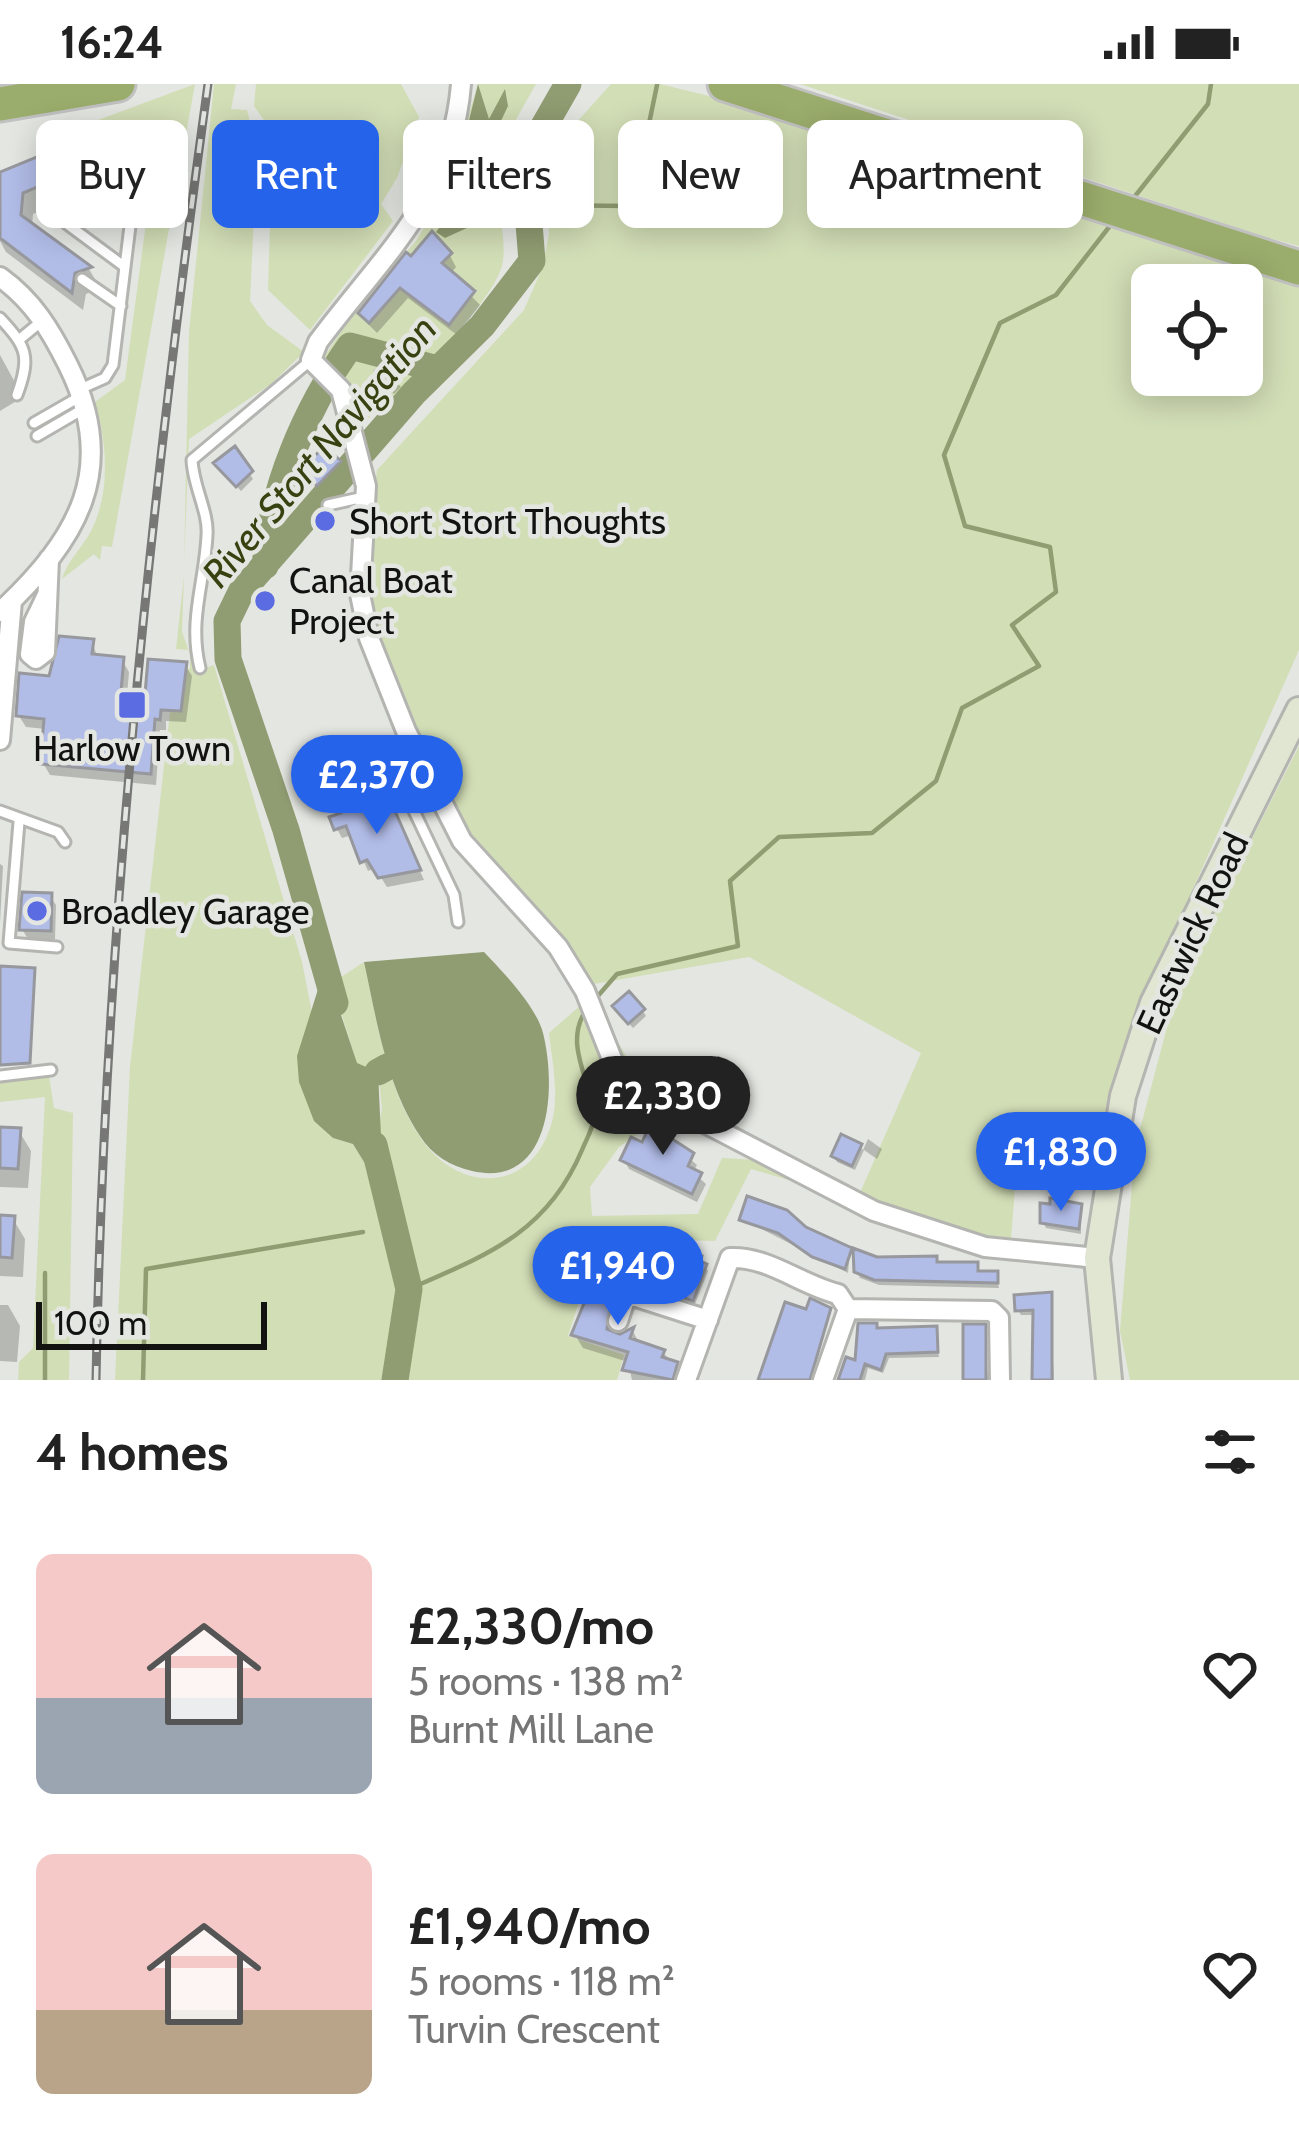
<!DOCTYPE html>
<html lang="en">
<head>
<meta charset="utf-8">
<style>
	:root { --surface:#fff; --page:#f6f6f6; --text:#222; --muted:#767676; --accent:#2563eb }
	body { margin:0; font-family:Cabin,sans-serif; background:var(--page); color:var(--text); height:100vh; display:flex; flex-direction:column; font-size:45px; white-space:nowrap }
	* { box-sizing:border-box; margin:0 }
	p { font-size:39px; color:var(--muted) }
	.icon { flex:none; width:66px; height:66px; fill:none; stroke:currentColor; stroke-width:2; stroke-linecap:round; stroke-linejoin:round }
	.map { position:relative; height:1296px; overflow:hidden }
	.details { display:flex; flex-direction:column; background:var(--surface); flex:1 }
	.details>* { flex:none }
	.hud { position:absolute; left:36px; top:36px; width:1227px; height:108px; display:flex; gap:24px }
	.buttons { position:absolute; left:1131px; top:180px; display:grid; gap:24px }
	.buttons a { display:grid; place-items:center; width:132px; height:132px; border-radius:18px; background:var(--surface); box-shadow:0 6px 30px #0003; font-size:60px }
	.scale { position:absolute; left:36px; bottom:30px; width:231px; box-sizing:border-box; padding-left:12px; border:6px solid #121211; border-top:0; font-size:33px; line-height:42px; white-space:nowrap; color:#121211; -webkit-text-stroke:9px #e4e6e1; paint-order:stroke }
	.price { position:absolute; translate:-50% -102px; padding:0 27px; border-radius:42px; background:var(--accent); color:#fff; font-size:39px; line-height:78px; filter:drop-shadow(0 3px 6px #0008) }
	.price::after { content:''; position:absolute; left:50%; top:72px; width:36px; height:27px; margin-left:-18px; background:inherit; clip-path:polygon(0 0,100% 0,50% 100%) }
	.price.on { background:#222; color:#fff }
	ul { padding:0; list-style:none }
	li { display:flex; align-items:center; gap:36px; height:300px; padding:0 36px }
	li span { display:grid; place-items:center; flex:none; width:336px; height:240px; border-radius:18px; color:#555 }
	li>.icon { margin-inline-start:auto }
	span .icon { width:144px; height:144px; fill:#fffc; stroke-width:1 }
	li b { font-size:51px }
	h2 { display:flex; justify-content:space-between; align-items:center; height:144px; padding:0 36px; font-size:51px }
	.tag { padding:0 42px; border-radius:18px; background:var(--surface); box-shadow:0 6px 30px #0003; font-size:42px; line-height:108px }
	.tag.on { background:var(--accent); color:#fff }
	.status { display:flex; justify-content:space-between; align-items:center; height:84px; padding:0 60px; background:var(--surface); direction:ltr }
	.status svg { height:33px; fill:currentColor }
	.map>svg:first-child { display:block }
</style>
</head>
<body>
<div class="status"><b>16:24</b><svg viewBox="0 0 49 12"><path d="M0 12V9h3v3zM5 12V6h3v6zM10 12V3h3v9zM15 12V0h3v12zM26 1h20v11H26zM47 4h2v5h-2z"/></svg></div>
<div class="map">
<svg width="1299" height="1296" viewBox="0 0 1299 1296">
	<rect width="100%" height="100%" fill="#e4e6e1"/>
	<path fill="#d2deb6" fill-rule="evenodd" d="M195,0l-83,463 -10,-1 -2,14 -6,-6 -32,25c5,-18 20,-31 29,-48 20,-39 16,-89 4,-129l30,-22 31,-232 -35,-25 -39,11 -8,-5z
		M214,0h22l-5,25 16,1 10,40 -7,151 17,24 37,27 -33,32 -82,55 -5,125 5,-232z
		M256,0h145l18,33 -22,61 -16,26 12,17 -83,109 -42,-40 5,-157 -19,-27z
		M478,0h58c-17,32 -42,65 -39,103 1,23 9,51 6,74 -6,42 -110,138 -145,166l-9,-39 -27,-28 31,-47 63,-72 31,-53z
		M611,0h49l122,30 517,170v366l-164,370 -39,129 -33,-8 -10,28 -36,-6 -7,88 -154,-49 65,-149 -172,-96 -161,28 -101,-116 -85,-157 -33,-100 -2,-62 10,-80 147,-160 19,-44 6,-33 -5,-48 13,-41zM1152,201h90v90h-90z
		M800,0h499v162l-38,-10z
		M184,491l-2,57 14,39 18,-6 88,297 11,56 -9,18 29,102 20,6 19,31 10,-67 -4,-36 -21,-8 -25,-81 32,-21c13,59 22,124 56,175 37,56 110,58 131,-12 9,-28 1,-64 -2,-92l41,-36c28,52 57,72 52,134l-23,16 -29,40 2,29 106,-2 24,-56 36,2 45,11 -4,12 -48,-14 -36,72 -73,-2 -9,24 -38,-12 -27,85 56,19 -7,25h-502l15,-313 45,-399 15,1v-19l-14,-1z
		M1299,662v634h-169l-10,-49 15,-183 44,-166z
		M49,992l5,32 19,5 -4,267h-51l1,-18 14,-14 12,-251 -45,5v-19z"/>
	<path fill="#909c72" d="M478,0l11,35 16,-30 3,17 -9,19 -14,4 -19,57 -28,24 3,4 45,-24 8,15 -14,17 -35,16 -9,-6 9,-12 -12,-6 28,-61z
		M484,868c19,20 52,54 59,81 14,56 8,156 -71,138 -22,-5 -40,-16 -52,-35 -34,-51 -43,-115 -56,-174z
		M325,883l32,96 21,9 5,106 -11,-3 -19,-31 -20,-6 -19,-17 -15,-39 -2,-26z"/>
	<path fill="#0003" d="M98,50l21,44 -86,36 -1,12 57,43 11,19 -14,6 -3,16 -77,-58 -6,-11v-66z
		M449,170l7,13 -6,7 30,31 -23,30 -49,-37 -31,35 -8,-8 -7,-12z
		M0,271l23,42 -23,14z
		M379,280l22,23 -7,7 -21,-23z
		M235,367l18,28 -12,12 -21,-22z
		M338,379l4,6 -20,21 -14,-13z
		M92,558l6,16 24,2 7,12 -2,24 20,2 38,-33 7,11 -6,46 -20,-1v9h-6l-4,55 -106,-10 -7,-12 3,-34 -20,-2 -7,-11z
		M379,725l16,6 29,65 -37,7 -12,-19 -7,3 -16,-36 -10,3 -5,-9z
		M0,780l3,2 -3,57z
		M50,812l6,9 -1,34h-27l-6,-10z
		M643,927l3,5 -13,12 -14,-15z
		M670,983l11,8 -5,9 -12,-9z
		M729,983l3,5 -22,41 -13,-7 -3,-6z
		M654,1038l15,8 -12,17 5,3 8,-17 1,9 26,23 -4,7 13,12 -9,18 -68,-33 -5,-9 9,-19 10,5z
		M0,1046l19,1 12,20 -3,37 -28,-1z
		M868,1055l14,10 -5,10 -13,-9 -9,20 -18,-8 -3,-6 26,-10 3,4z
		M1091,1063l1,21 -24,-13z
		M1080,1123l1,27 -35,-6 -3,-6z
		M0,1134l13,1 12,20 -2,38 -23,-1z
		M742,1135l62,11 46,20 -2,23z
		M643,1173l57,1 8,13 -13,33 -19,-10 7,-20z
		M876,1176l100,5 4,9h16l3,14 -120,-3 -19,-7 -3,-7z
		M617,1180l8,14 -10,58 18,-5 7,14 22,7 14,13 8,15h-52l-4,-18 -45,-14 -8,-13z
		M1050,1211l4,85h-19l1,-65h-15l-3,-5z
		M0,1221h8l12,21 -3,36 -17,-1z
		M984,1243l4,53h-22z
		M935,1245l4,28 -50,1 -6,15 -15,-5 -3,12h-24l17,-16 20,-33z"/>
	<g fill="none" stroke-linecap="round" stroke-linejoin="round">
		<path stroke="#909c72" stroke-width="4.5" d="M1132,116l76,-96 3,-20
			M525,121l107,1 25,-121
			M597,913l20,-23 121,-28 -8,-65 49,-44 93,-4 64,-52 26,-73 77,-42 -27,-41 44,-33 -6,-45 -85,-21 -21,-71 56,-132 56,-28 57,-73
			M409,1205c78,-34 138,-56 173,-139 4,-10 12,-23 12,-34 -3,-37 -31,-71 -8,-106
			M45,1296v-107
			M143,1296l3,-111 217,-37"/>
		<path stroke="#909c72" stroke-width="27" d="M265,482c7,-79 40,-156 85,-220l88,23
			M335,919l-49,-173 -58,-171 -1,-38 14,-29 173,-199 68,-67 50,-65 -8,-100 44,-77
			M378,988l9,-5
			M374,1061l35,144 -14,91"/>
	</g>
	<path fill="#b1bce7" stroke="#97989d" stroke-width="3" d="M100,47l-2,20 12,5 -87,37 -2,22 71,52 -17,6 -3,20 -72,-55v-66z
		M432,147l20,22 -10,10 33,28 -26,34 -49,-37 -31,35 -11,-10 48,-61 5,4z
		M235,362l18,25 -17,16 -23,-24z
		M324,362l17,15 -24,25 -16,-15z
		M59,552l35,3 -2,15 32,3 -3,35 24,2 3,-35 39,3 -6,49 -20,-1 -1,10 -5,-1 -4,55 -111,-10 4,-45 -28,-3 3,-43 30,3z
		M374,711l4,11 13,-4 30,68 -43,8 -11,-18 -7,3 -14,-37 -12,4 -5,-13 12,-4 -1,-6z
		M22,808l30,1 -1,38 -32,-1z
		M0,882l35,2 -5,95 -30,2z
		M629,907l16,18 -17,15 -16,-18z
		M719,974l12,6 -24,45 -16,-9z
		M653,1034l17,9 -4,8 28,18 -6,13 14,7 -10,21 -72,-34 11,-23 11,5z
		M0,1043l21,1 -3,41 -18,-1z
		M841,1050l21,10 -10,22 -21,-10z
		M1068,1056l25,4 -3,20 -25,-9z
		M747,1112l40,14 19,17 46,21 -7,21 -33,-12 -34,-24 -39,-13z
		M1050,1114l32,6 -3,25 -39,-6v-20l10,1z
		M0,1131l15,1 -3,42 -12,-1z
		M644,1160l42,13 2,-6 14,5 -2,5 7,3 -14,37 -20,-7 8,-23 -42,-14z
		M853,1164l24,9 60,-1v6h41v9h20v12l-124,-3 -20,-8z
		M603,1173l16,5 -12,67 13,5 14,-7 -4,11 35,12 -3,7 16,5 -5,18 -51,-10 6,-18 -57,-17z
		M1052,1208v88h-20l1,-70 -18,1 -1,-16z
		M810,1214l21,10 -21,72h-52l27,-78 21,7z
		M858,1239h19v5l60,-2 1,26 -52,2 -5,16 -16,-6 -5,16h-22l8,-23 9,3z
		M963,1240h23v56h-23z"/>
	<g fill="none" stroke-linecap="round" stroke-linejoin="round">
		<defs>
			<path id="lane" d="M125,183l-58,-43v-11l20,-18 49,-15
				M82,195l39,27
				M0,234c27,29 31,39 17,77
				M20,255l23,-19
				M78,306l27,-12 8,-13 23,-188 -9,-37 -21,7
				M34,339l47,-27
				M37,352l48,-28
				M328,421l36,-8
				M200,584c-12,-48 5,-86 7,-133 2,-22 -14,-49 -15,-75l119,-100
				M406,710l48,101 4,27
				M333,713l49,-21 6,14 16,5 26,-12
				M0,727l58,21 7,10
				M19,738l-10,121 48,4
				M0,992l51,-6
				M1057,1080l51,15"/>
			<path id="street" d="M461,0c-9,114 -79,172 -143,258l-7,18 30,30 25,96 -6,108 9,44 37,93 56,110 96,106 27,44 35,88 254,132 111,36 112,11
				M0,193c33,24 50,52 68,88 52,104 10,174 -68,247
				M47,511l-13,27 -4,32 6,5 9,-7 4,-93
				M0,656l12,-139
				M618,1237l9,-27 81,26
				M686,1296l44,-122c38,-2 71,27 108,36l10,15
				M823,1296l25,-71 144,2 7,7 1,62"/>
			<path id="secondary" d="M1109,1296l-12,-122 26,-162 30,-93 146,-293"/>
			<path id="highway" d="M725,0l574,184
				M0,20l118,-20"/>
		</defs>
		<use href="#lane" stroke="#b4b5b1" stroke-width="15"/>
		<use href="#street" stroke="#b4b5b1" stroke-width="24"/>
		<use href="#secondary" stroke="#b4b5b1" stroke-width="30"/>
		<use href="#highway" stroke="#c1c1c1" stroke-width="39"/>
		<use href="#lane" stroke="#fff" stroke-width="9"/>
		<use href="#street" stroke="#fff" stroke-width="18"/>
		<use href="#secondary" stroke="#e1e6d3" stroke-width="24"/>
		<use href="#highway" stroke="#9bad6c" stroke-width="33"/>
		<defs>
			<path id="rail" d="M96,1296c8,-434 53,-867 112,-1296"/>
		</defs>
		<use href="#rail" stroke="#777876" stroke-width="9"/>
		<use href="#rail" stroke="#e4e6e1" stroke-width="4.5" stroke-dasharray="14" stroke-linecap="butt"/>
	</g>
	<g fill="#5b6be2" stroke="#e4e6e1" stroke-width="4.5">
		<circle cx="325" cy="437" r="12"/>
		<circle cx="265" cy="517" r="12"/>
		<rect x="117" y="606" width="30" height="30" rx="6"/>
		<circle cx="37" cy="827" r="12"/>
	</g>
	<g text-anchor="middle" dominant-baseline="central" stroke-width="9" stroke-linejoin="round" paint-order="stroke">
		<g font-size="36" fill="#121211" stroke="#e4e6e1" text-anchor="start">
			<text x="349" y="437">Short Stort Thoughts</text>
			<text x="289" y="496">Canal Boat<tspan x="289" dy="41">Project</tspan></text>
			<text x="132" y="664" text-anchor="middle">Harlow Town</text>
			<text x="61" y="827">Broadley Garage</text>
		</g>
		<g font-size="36" fill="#121211" stroke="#e4e6e1">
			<text transform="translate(1192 849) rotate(-65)">Eastwick Road</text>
		</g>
		<g font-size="39" font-style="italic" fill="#364210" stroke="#e4e6e1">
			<text transform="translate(319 367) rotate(-50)">River Stort Navigation</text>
		</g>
	</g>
</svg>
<div class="buttons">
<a><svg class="icon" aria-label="locate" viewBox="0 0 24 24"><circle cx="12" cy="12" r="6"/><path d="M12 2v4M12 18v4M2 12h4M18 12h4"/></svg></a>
</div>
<div class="scale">100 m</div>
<b class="price" style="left:377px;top:753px">£2,370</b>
<b class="price on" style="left:663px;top:1074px">£2,330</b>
<b class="price" style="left:1061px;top:1130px">£1,830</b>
<b class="price" style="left:618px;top:1244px">£1,940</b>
<div class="hud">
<a class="tag">Buy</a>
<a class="tag on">Rent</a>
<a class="tag">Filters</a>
<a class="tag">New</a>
<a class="tag">Apartment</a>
</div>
</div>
<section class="details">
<h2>4 homes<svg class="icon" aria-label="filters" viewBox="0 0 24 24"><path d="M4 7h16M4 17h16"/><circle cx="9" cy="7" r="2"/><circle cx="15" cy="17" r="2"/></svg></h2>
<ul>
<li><span style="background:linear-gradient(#f6c9c9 60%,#9aa5b1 0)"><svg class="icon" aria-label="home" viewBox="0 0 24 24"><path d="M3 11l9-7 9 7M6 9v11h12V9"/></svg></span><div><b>£2,330/mo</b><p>5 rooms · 138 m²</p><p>Burnt Mill Lane</p></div><svg class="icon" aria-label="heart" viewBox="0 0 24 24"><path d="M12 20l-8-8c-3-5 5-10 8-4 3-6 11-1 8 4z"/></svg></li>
<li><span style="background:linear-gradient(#f6c9c9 65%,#b9a48a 0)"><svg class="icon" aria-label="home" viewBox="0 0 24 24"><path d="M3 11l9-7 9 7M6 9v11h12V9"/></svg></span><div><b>£1,940/mo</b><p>5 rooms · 118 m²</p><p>Turvin Crescent</p></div><svg class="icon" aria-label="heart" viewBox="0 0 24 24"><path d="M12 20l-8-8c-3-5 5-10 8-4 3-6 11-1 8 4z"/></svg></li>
</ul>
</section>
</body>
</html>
